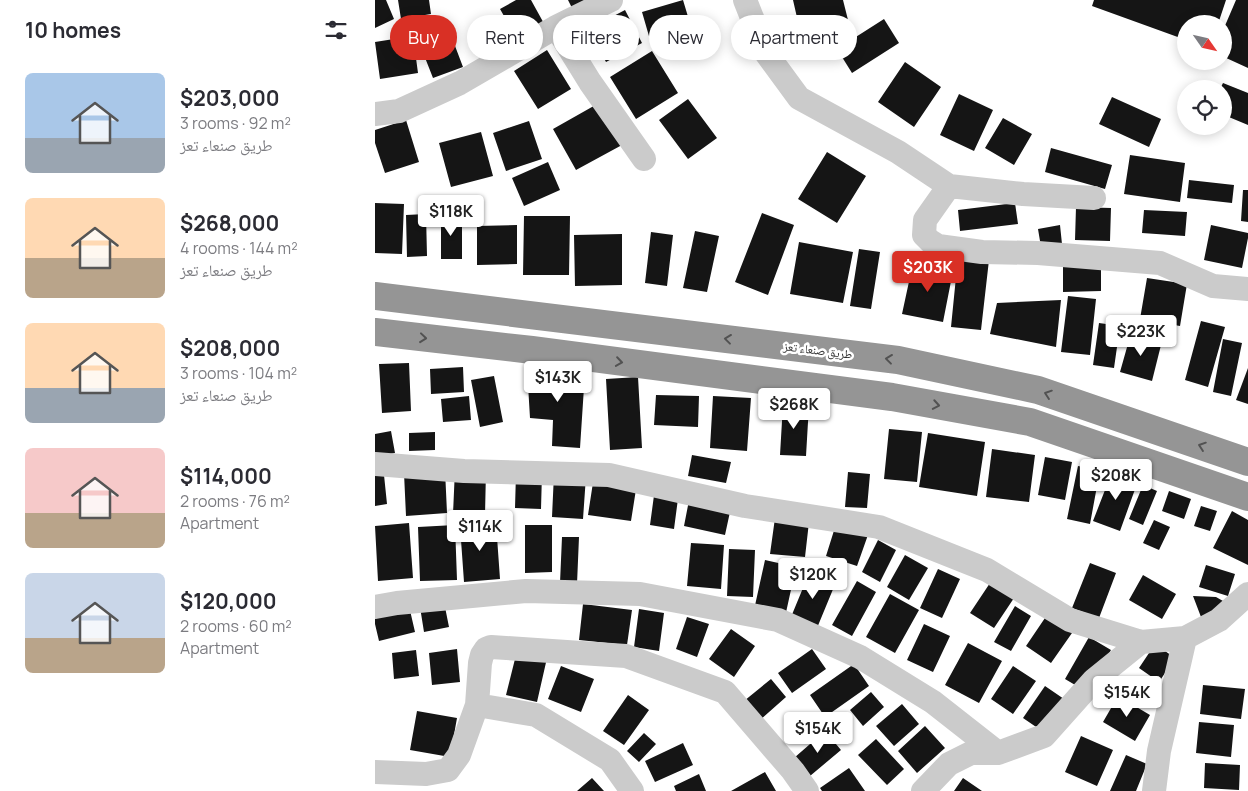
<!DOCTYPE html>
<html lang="en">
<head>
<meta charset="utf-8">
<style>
	:root { --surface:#fff; --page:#f7f7f7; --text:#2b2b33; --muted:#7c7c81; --accent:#d93025 }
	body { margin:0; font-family:Manrope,"Noto Naskh Arabic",sans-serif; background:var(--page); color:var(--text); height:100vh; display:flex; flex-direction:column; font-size:19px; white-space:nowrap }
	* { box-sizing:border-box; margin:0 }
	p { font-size:16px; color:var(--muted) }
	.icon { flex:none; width:28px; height:28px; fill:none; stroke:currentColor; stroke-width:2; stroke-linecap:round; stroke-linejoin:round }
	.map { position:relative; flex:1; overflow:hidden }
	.sheet { display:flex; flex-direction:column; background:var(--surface); width:375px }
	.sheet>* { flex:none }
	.banner { position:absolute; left:15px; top:15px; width:475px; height:45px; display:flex; gap:10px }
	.needle { width:32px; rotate:124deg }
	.controls { position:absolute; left:802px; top:15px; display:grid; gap:10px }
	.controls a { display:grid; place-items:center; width:55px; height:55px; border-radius:50%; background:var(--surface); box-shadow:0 2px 12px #0003; font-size:25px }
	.price { position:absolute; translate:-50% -42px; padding:0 11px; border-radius:5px; background:#fff; color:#222; font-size:16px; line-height:32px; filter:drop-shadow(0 1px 2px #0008) }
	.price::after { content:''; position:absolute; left:50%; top:30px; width:15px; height:11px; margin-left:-8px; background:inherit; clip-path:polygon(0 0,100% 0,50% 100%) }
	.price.active { background:var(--accent); color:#fff }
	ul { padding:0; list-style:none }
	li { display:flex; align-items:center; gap:15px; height:125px; padding:0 25px }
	li span { display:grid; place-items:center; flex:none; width:140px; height:100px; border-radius:8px; color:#555 }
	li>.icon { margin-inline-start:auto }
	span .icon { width:60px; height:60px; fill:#fffc; stroke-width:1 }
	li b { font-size:21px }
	h2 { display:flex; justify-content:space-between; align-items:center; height:60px; padding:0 25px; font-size:21px }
	.chip { padding:0 18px; border-radius:22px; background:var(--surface); box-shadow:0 2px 12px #0003; font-size:18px; line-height:45px }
	.chip.active { background:var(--accent); color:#fff }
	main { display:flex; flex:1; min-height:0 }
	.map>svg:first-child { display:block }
</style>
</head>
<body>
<main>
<section class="sheet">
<h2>10 homes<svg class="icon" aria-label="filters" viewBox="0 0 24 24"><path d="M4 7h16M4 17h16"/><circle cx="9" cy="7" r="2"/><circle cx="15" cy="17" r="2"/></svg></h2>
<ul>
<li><span style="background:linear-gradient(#a9c7e8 65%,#9aa5b1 0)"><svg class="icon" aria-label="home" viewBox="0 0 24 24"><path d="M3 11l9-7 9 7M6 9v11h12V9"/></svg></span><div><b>$203,000</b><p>3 rooms · 92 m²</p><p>طريق صنعاء تعز</p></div></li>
<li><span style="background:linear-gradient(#ffd9b3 60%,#b9a48a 0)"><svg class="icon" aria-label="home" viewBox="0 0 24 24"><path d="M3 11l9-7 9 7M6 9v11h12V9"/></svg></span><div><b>$268,000</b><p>4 rooms · 144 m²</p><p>طريق صنعاء تعز</p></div></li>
<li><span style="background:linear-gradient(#ffd9b3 65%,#9aa5b1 0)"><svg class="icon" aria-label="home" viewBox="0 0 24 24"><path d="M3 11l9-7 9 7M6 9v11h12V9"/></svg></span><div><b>$208,000</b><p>3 rooms · 104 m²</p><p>طريق صنعاء تعز</p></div></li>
<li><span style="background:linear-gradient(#f6c9c9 65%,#b9a48a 0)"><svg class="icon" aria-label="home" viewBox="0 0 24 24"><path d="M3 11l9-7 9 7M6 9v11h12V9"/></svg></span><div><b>$114,000</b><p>2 rooms · 76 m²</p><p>Apartment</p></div></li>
<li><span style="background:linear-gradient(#c9d6e8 65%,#b9a48a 0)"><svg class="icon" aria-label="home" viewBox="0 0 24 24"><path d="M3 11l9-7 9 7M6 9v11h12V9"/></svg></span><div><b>$120,000</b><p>2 rooms · 60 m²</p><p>Apartment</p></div></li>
</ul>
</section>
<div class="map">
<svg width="873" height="791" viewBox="0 0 873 791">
	<rect width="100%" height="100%" fill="#fff"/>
	<path fill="#151515" d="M0,0h11l8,19 -19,9z
		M23,0h31l2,14 -30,5z
		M141,0h15l16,29 -27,15 -20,-35z
		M193,0h36l-28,16z
		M308,0l9,30 -41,13 -9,-31z
		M418,0h50l6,24 -48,11z
		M719,0h132l-8,24h-32v16l-94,-34z
		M861,0h12v68l-24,-11v-29z
		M250,10l17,33 -36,19 -17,-33z
		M509,19l15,24 -47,30 -15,-24z
		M38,36l5,37 -38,6 -5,-37z
		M77,38l11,29 -30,11 -11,-28z
		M172,50l24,39 -33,20 -24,-38z
		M277,51l26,42 -42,26 -26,-42z
		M530,62l36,25 -27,40 -36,-25z
		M848,83l25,10v32l-24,-10v-26h-4z
		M584,94l34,16 -19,41 -34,-16z
		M737,97l49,22 -12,28 -50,-23z
		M313,99l29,39 -29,21 -29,-39z
		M224,103l23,42 -46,25 -23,-41z
		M628,118l29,16 -18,31 -29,-17z
		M31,120l13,42 -34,11 -10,-30v-13z
		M154,121l13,38 -36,12 -13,-38z
		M106,132l12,44 -42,11 -12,-44z
		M676,148l61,17 -7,24 -60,-17z
		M452,152l39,24 -29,47 -39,-24z
		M755,155l55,8 -5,39 -56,-8z
		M173,162l12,28 -36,16 -12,-28z
		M814,180l45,5 -2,18 -45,-5z
		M868,190h5v32l-7,-1z
		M0,203l29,1 -2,50 -27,-1z
		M640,203l3,21 -58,7 -2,-21z
		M701,207l35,1 -1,33 -35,-1z
		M769,210l43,2 -2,24 -43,-3z
		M387,213l32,12 -26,70 -33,-13z
		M51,214l1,42 -20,1 -1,-42z
		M66,216h21v43h-21z
		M149,216h46l-1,59h-46z
		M142,225v39l-40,1v-39z
		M685,225l2,19 -21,3 -3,-18z
		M836,225l37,8v5l-6,30 -38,-8z
		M320,231l24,5 -12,56 -24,-4z
		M276,232l22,3 -6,51 -22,-3z
		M247,234v51l-47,1 -1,-51z
		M424,242l54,10 -10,51 -53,-9z
		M484,249l21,3 -9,57 -21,-3z
		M583,257l31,3 -8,70 -30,-3z
		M726,262v29l-38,1v-29z
		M538,263l40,8 -10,51 -41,-8z
		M772,278l40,6 -7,42 -40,-7z
		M693,296l28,3 -6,56 -29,-3z
		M686,300l-5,47 -66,-13 7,-31z
		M826,321l24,6 -17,60 -23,-7z
		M724,323l21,3 -6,42 -21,-3z
		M756,333l31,8 -10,40 -32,-9z
		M848,339l19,4 -11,53 -18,-4z
		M34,363l2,48 -29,2 -3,-49z
		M88,367l1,25 -33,2 -1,-25z
		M152,368l58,4 -5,76 -28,-2 1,-26 -23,-2z
		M873,368v36l-12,-4z
		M119,376l9,46 -23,5 -9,-47z
		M263,377l4,71 -32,2 -4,-71z
		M281,395l43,1 -1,31 -44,-2z
		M94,396l2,24 -28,2 -2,-23z
		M338,396l38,2 -4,53 -37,-3z
		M408,404l26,1 -3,51 -26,-1z
		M514,429l33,3 -5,50 -33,-3z
		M16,431l4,22 -20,4v-23z
		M60,432v18l-26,1v-18z
		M553,433l57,9 -8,54 -58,-9z
		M617,449l43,6 -6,47 -43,-5z
		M317,455l39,7 -5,21 -38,-7z
		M670,457l27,5 -7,38 -27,-5z
		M703,466l22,4 -10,54 -23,-5z
		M80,469l31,1 -1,45 -32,-1z
		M70,470l2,43 -41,3 -2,-43z
		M473,472l22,2 -3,34 -22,-1z
		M737,472l26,9 -18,50 -27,-10z
		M141,473h26l-1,36 -26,-1z
		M179,474l32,2 -3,43 -31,-2z
		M9,475l3,29 -12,2v-30z
		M219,476l43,7 -6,38 -43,-6z
		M768,485l14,6 -14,34 -14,-6z
		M280,488l24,3 -5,38 -24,-4z
		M316,490l42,8 -8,37 -41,-9z
		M794,491l22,8 -7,20 -22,-8z
		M826,506l16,5 -7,20 -16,-5z
		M857,511l16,9v45l-35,-17z
		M400,518l34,4 -4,35 -35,-3z
		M779,520l16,7 -11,23 -16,-7z
		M462,521l32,11 -12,34 -31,-10z
		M34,523l4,55 -35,3 -3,-55z
		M121,523l4,56 -36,3 -4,-56z
		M80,525l2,55 -37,1 -2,-54z
		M150,525h27v47l-27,1z
		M187,537h17l-2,47 -17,-1z
		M503,540l18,10 -16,32 -18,-10z
		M316,543l33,2 -3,44 -34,-3z
		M354,549l26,1 -2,47 -26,-1z
		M530,555l23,13 -19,32 -22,-13z
		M390,560l31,7 -11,50 -31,-7z
		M715,563l26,10 -17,45 -27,-10z
		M831,565l29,9 -7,22 -29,-9z
		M563,569l22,10 -18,39 -22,-10z
		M435,571l26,11 -19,46 -26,-11z
		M768,575l33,19 -14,25 -33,-19z
		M617,580l24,15 -22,33 -24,-15z
		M482,581l19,11 -24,44 -20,-11z
		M515,594l29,16 -24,43 -29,-16z
		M818,596l23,1 14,8 -29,12z
		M69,602l5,25 -25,5 -4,-25z
		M208,604l49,6 -5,35 -48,-5z
		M34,606l6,26 -36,9 -4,-17v-10z
		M640,606l16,10 -20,35 -17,-9z
		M264,609l25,4 -5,38 -25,-4z
		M672,615l25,18 -21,30 -25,-17z
		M312,617l22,7 -12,33 -21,-8z
		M549,624l26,12 -17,36 -26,-12z
		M356,629l24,17 -21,31 -25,-18z
		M714,637l22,13 -24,42 -22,-13z
		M593,643l34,18 -23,42 -34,-18z
		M780,644l20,14 -16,24 -20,-14z
		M82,649l3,33 -28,3 -3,-32z
		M437,649l14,20 -34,24 -14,-20z
		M41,650l3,26 -25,3 -2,-26z
		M142,651l30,7 -10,44 -31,-7z
		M479,664l15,22 -44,31 -15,-22z
		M186,666l33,13 -13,33 -33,-13z
		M638,666l23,15 -23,33 -22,-15z
		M396,679l15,18 -26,23 -16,-19z
		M828,685l42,4 -4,30 -41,-5z
		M670,686l19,13 -22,32 -19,-13z
		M496,692l13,15 -21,19 -13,-16z
		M253,695l21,15 -25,35 -21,-14z
		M743,696l32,19 -15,26 -32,-19z
		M527,704l17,20 -25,22 -18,-20z
		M42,711l40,7 -7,39 -40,-7z
		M824,722l35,3 -3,32 -35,-4z
		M550,726l20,22 -28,25 -19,-22z
		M450,731l16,19 -31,26 -16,-18z
		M269,733l12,11 -17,18 -12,-11z
		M706,736l32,14 -16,36 -32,-14z
		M501,739l28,30 -17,16 -29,-30z
		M308,743l10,22 -38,17 -10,-21z
		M751,755l21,9 -11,27h-26z
		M830,763l35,2 -1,25 -35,-2z
		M474,768l16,23h-43l-2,-3z
		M390,772l11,19h-45z
		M324,774l7,17h-30l-2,-5z
		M217,778l12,13h-27z
		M588,778l19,13h-28z"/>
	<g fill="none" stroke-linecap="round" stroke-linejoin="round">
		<path stroke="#cbcbcb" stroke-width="24" d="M370,0l21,53 33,45 99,54 51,34 -24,34 -1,15 6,6 8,5 44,6 56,1 122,10 53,23 35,3
			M181,27l34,55 54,77
			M0,114l24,-3 61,-28 96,-56 55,-27
			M574,186l74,8 71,4
			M0,464l89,7 145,4 136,31 134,21 108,43 83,50 71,22
			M0,607l22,-4 129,-12 114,3 138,26 82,37 73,45 65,51
			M102,705l59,10 74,45 22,31
			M0,772l51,2 22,-4 11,-15 18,-50 3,-42 2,-8 4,-6 5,-2 135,9 99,36 68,79 14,20
			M548,791l26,-27 22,-11h27l46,-17 50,-56 47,-38 44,-4 34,-18 29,-26
			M779,791l5,-40 26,-113"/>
		<path stroke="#959595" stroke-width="28" d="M0,296l523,64 140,30 210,72
			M0,332l157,18 360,47 138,25 218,75"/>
	</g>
	<defs><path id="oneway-chevron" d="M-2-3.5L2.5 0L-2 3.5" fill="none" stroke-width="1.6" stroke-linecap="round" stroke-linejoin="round" transform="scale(1.25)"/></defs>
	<g stroke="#525252">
		<use href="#oneway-chevron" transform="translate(48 338) rotate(6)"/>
		<use href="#oneway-chevron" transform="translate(353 339) rotate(-173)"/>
		<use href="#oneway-chevron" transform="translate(514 359) rotate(-173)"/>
		<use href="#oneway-chevron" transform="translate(244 362) rotate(8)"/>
		<use href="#oneway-chevron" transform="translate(673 394) rotate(-161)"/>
		<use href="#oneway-chevron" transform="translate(561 405) rotate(10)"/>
		<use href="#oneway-chevron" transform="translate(827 446) rotate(-161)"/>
	</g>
	<g text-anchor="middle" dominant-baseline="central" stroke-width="5" stroke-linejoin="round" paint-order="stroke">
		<g font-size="12" fill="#2e2e2e" stroke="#fff">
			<text transform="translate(443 350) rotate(7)">طريق صنعاء تعز</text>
		</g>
	</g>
</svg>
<div class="controls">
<a><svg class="needle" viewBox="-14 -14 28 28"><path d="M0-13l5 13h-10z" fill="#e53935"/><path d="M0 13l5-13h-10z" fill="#7c7c81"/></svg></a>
<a><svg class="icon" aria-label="locate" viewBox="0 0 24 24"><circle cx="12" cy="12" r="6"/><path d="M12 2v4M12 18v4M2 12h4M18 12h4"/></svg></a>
</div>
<b class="price" style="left:76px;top:237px">$118K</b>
<b class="price active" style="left:553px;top:293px">$203K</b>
<b class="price" style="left:766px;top:357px">$223K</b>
<b class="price" style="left:183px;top:403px">$143K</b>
<b class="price" style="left:419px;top:430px">$268K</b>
<b class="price" style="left:741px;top:501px">$208K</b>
<b class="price" style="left:105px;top:552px">$114K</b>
<b class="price" style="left:438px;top:600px">$120K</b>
<b class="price" style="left:752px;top:718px">$154K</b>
<b class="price" style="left:443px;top:754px">$154K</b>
<div class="banner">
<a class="chip active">Buy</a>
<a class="chip">Rent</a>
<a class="chip">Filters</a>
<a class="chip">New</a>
<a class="chip">Apartment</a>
</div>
</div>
</main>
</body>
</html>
